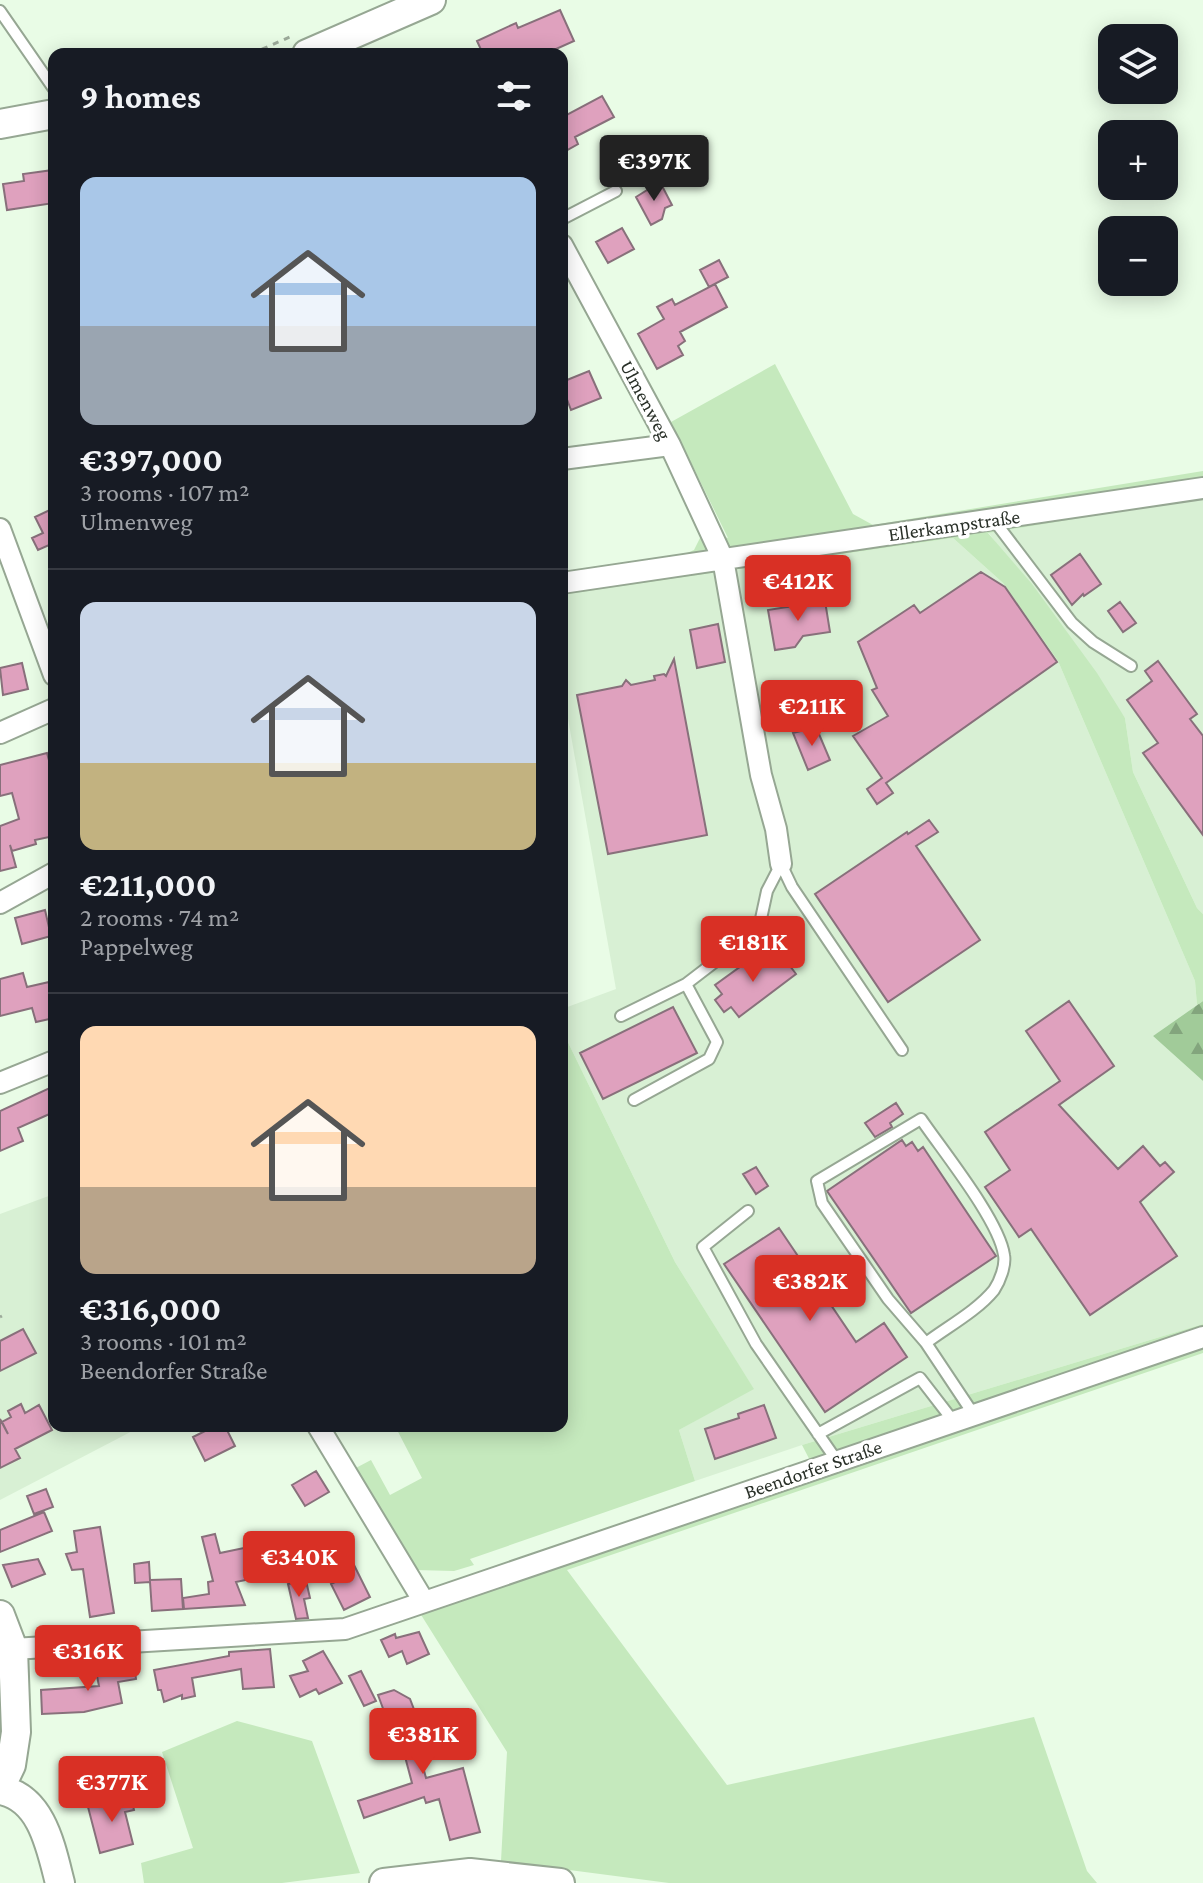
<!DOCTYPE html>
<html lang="en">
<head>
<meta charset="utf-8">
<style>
	:root { --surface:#171b24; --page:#20242c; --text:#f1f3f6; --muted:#9ea1a6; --line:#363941; --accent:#d93025 }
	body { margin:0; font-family:"Crimson Pro",serif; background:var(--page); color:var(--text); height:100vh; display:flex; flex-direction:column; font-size:30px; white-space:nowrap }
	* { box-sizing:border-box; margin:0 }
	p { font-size:26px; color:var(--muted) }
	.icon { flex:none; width:44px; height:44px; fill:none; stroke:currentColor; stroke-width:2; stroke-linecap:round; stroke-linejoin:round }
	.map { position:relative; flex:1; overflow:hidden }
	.sheet { position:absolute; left:48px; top:48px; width:520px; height:1384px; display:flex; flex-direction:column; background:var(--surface); border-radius:16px; box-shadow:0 4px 20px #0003 }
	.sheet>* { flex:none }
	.controls { position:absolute; left:1098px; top:24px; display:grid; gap:16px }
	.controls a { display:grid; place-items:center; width:80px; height:80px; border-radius:16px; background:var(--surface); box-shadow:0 4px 20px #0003; font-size:40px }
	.price { position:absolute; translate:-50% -68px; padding:0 18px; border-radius:8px; background:var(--accent); color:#fff; font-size:26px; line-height:52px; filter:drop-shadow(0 2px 4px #0008) }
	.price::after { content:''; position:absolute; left:50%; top:48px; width:24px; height:18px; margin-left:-12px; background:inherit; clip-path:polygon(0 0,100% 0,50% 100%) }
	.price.on { background:#222; color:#fff }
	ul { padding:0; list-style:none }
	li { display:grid; align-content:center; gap:16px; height:424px; padding:0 32px }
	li+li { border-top:2px solid var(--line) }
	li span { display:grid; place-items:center; height:248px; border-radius:16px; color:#555 }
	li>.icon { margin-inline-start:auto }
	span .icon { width:144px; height:144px; fill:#fffc; stroke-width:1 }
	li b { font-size:34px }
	h2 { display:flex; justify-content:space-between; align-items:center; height:96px; padding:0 32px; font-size:34px }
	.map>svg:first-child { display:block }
</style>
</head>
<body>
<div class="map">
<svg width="1203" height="1883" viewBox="0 0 1203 1883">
	<defs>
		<pattern id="forest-firs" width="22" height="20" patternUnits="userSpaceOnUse" patternTransform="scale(2)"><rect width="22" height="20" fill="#a1cb99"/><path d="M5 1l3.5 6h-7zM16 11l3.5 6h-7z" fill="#83a57d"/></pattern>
	</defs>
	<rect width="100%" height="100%" fill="#e9fce6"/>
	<path fill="#d8f0d4" d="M1203,498v416l-6,-6 -64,-136 -8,-54 -137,-186z
		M953,538l50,45 55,78 137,320 2,24 -44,31 50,45v243l-401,121 -107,36 -16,-51 74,-42 -78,-126 -113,-232v-21l54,-20 -54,-304v-90z
		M54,1194v232h88l-142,74v-286z"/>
	<path fill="#c5e9bd" d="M775,364l78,150 20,11 330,-54v27l-215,35 44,51 65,89 28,45 8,54 64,136 6,6v87l-6,4 -2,-24 -137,-320 -55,-78 -50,-45 -391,57v-23l118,-16 14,-6 10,-20 24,8 -57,-116z
		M562,1030l113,232 79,127 -75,41 16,51 -225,78 4,6 -20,6 -39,-1 -63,-100 19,-10 19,35 32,-17 -27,-52h167z
		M1203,1324v29l-636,217 160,215 307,-68 53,154 10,12h-428l-168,-22 6,-109 -89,-142 399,-136 -15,-29z
		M237,1721l75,20 48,132 -78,10h-138l-3,-20 52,-15 -31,-96z"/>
	<path fill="url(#forest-firs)" d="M1203,1001v80l-50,-45z"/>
	<path fill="#dfa1be" stroke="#88707b" stroke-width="2" d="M560,10l14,31 -29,13h-62l-6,-13 39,-18 2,5z
		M602,96l12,21 -39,20 3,7 -16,9v-38l1,2z
		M53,170l1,33 -47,7 -4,-26 21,-3 -1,-7z
		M660,182l12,23 -7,3 -3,11 -11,6 -15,-28z
		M622,228l12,21 -26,14 -12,-21z
		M719,260l9,17 -19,10 -9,-17z
		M715,284l12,23 -47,25 5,9 -7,5 5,9 -26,14 -19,-35 26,-15 -7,-12 15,-8 3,6z
		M589,371l12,27 -30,12 -5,-13 -4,2v-17z
		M54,508v46l-5,-9 -11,5 -6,-12 11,-5 -8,-16z
		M1080,554l21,30 -17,12 -1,-2 -11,11 -21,-30z
		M981,572l24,15 52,75 -171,121 7,10 -16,11 -10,-15 15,-11 -29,-42 35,-20 -16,-26 5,-2 -19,-46 56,-37 6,8z
		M825,601l5,31 -27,4 -8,11 -20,3 -7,-40z
		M1120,602l16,21 -13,9 -15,-21z
		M718,624l7,38 -28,6 -7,-38z
		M674,659l33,176 -99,19 -31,-159 45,-9 4,-6 5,5 24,-5 -1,-4 10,-2 2,2z
		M1158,661l39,53 -7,5 13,17v99l-60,-82 15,-10 -31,-43 25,-19 -7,-10z
		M22,663l6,26 -25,6 -3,-27z
		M816,727l14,33 -22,10 -15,-37z
		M47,753l7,26v57l-19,4 1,4 -24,7 -2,-6 6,22 -16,4v-45l19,-7 -7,-26 -12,3v-31z
		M929,820l9,12 -22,14 64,94 -92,62 -73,-108 92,-62 1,2z
		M45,910l6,26 -29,8 -7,-26z
		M778,950l18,24 -57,43 -8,-10 -7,5 -9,-12 7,-6 -7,-9 29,-21 5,8z
		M23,973l4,14 22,-5 5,19v17l-18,4 -4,-14 -32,8v-37z
		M1069,1001l45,65 -55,39 59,64 25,-23 17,20 5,-4 9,10 -34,30 37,54 -87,59 -59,-86 -12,8 -34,-50 25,-17 -25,-38 75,-51 -34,-50z
		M673,1007l24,46 -94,46 -23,-46z
		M54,1086v26l-36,16 5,13 -23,10v-40z
		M896,1103l7,11 -13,9 2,4 -17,10 -10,-14z
		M902,1140l4,6 6,-4 6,9 5,-4 73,109 -85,57 -84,-122z
		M756,1167l12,19 -12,8 -13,-20z
		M779,1228l77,114 28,-19 23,34 -82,55 -101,-148z
		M23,1329l13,24 -36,18v-30z
		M21,1404l4,9 14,-8 13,25 -37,19 5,9 -20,10v-49l8,15 -6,-12 9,-5 -3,-6z
		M764,1405l12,33 -61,21 -10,-30 34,-11 -1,-4z
		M215,1426h10l10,20 -30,15 -12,-24z
		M316,1471l13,21 -24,14 -13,-21z
		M46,1489l7,18 -19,7 -7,-18z
		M44,1512l8,19 -52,21v-22z
		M100,1527l14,86 -24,4 -7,-48 -11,1 -6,-16 11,-2 -3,-21z
		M215,1534l5,19 53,-11 9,30 -46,10 9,23 -61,4 -1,-11 26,-4 -1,-12 5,-1 -11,-44z
		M38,1559l7,15 -33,13 -9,-22z
		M351,1559l19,38 -26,13 -13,-26 12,-6 -6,-12z
		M149,1562l1,18 31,-1 2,30 -31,2 -2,-29 -15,1 -1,-19z
		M301,1582l1,4 5,-1 3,13 -6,1 4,19 -12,1 -8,-35z
		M419,1632l10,22 -22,10 -5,-13 -13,6 -8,-17 14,-6 1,4z
		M270,1649l4,38 -31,2 -2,-20 -49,9 3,18 -13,3v-4l-18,7 -3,-12h-3l-4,-20 75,-14v-4z
		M323,1651l19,32 -23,11 -3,-5 -16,8 -10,-21 18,-5 -5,-10z
		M134,1665l2,14 -18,3 4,21 -38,9 -42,2 -1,-24 58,-4 -3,-15z
		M361,1671l15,30 -12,5 -15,-30z
		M394,1690l16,9 8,21 -5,9 13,49 37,-10 17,64 -30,8 -11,-41 -13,4 -2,-6 -60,21 -6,-17 54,-18 -13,-49 -8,-4 -13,-35z
		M131,1797l3,13 -9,2 8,32 -33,9 -12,-46z"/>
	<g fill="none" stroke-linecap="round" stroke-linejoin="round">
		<defs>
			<path id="lane" d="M0,11l54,78
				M562,219l54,-28
				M993,519l79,104 21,19 38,24
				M781,864l11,23 110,163
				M621,1016l65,-32 73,-56 8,-37 14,-27
				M634,1100l75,-41 8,-17 -31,-58
				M748,1211l-45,36 53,97 81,117
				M926,1343l-38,-44 -66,-96 -5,-22 104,-62c21,31 78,101 83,136 2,10 -4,26 -10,35 -17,21 -47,37 -68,53l48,72
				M818,1434l102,-56 34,44"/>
			<path id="street" d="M562,245l108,200 53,114 38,216 15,54 5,35
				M562,459l108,-14
				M0,529l54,146
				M562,583l641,-95
				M0,733l54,-24
				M0,903l54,-30
				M0,1083l54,-22
				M318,1426l105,174
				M13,1649l332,-20 858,-292"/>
			<path id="secondary" d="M307,54l124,-54
				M0,124l54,-10
				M0,1615l13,34 3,83 -5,33 -11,23
				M0,1790c42,7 51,58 60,93
				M384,1883l86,-10 90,10"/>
		</defs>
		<use href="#lane" stroke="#96a793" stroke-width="14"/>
		<use href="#street" stroke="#96a793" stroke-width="24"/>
		<use href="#secondary" stroke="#96a793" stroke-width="32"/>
		<path stroke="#9dab9b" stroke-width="3" stroke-dasharray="6 6" stroke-linecap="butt" d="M251,54l41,-18
			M0,1317l2,-1"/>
		<use href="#lane" stroke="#fff" stroke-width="10"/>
		<use href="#street" stroke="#fff" stroke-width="20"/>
		<use href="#secondary" stroke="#fff" stroke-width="28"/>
	</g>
	<g text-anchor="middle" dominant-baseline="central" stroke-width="7" stroke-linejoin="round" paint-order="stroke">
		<g font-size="20" fill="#293028" stroke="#fff">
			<text transform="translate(646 400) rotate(62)">Ulmenweg</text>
			<text transform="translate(954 525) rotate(-8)">Ellerkampstraße</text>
			<text transform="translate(813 1469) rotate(-19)">Beendorfer Straße</text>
		</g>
	</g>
</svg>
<div class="controls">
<a><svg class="icon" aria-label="layers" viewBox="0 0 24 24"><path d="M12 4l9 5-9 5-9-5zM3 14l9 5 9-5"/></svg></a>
<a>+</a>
<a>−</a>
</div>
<b class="price on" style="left:654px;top:203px">€397K</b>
<b class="price" style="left:798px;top:623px">€412K</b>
<b class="price" style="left:812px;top:748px">€211K</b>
<b class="price" style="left:753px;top:984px">€181K</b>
<b class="price" style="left:810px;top:1323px">€382K</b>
<b class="price" style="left:299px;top:1599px">€340K</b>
<b class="price" style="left:88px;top:1693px">€316K</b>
<b class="price" style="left:423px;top:1776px">€381K</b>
<b class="price" style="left:112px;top:1824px">€377K</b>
<section class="sheet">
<h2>9 homes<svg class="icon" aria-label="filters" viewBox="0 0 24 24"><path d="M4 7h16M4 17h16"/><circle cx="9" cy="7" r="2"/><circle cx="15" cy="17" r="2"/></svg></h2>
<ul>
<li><span style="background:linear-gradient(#a9c7e8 60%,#9aa5b1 0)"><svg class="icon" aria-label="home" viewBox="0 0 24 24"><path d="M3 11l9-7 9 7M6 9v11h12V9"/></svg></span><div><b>€397,000</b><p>3 rooms · 107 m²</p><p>Ulmenweg</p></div></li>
<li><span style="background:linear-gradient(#c9d6e8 65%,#c2b280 0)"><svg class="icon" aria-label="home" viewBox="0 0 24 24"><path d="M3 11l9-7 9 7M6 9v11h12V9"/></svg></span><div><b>€211,000</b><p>2 rooms · 74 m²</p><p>Pappelweg</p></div></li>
<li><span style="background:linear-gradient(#ffd9b3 65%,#b9a48a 0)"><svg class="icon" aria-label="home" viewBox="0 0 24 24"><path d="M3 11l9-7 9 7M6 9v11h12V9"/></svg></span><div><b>€316,000</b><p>3 rooms · 101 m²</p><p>Beendorfer Straße</p></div></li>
</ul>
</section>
</div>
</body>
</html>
